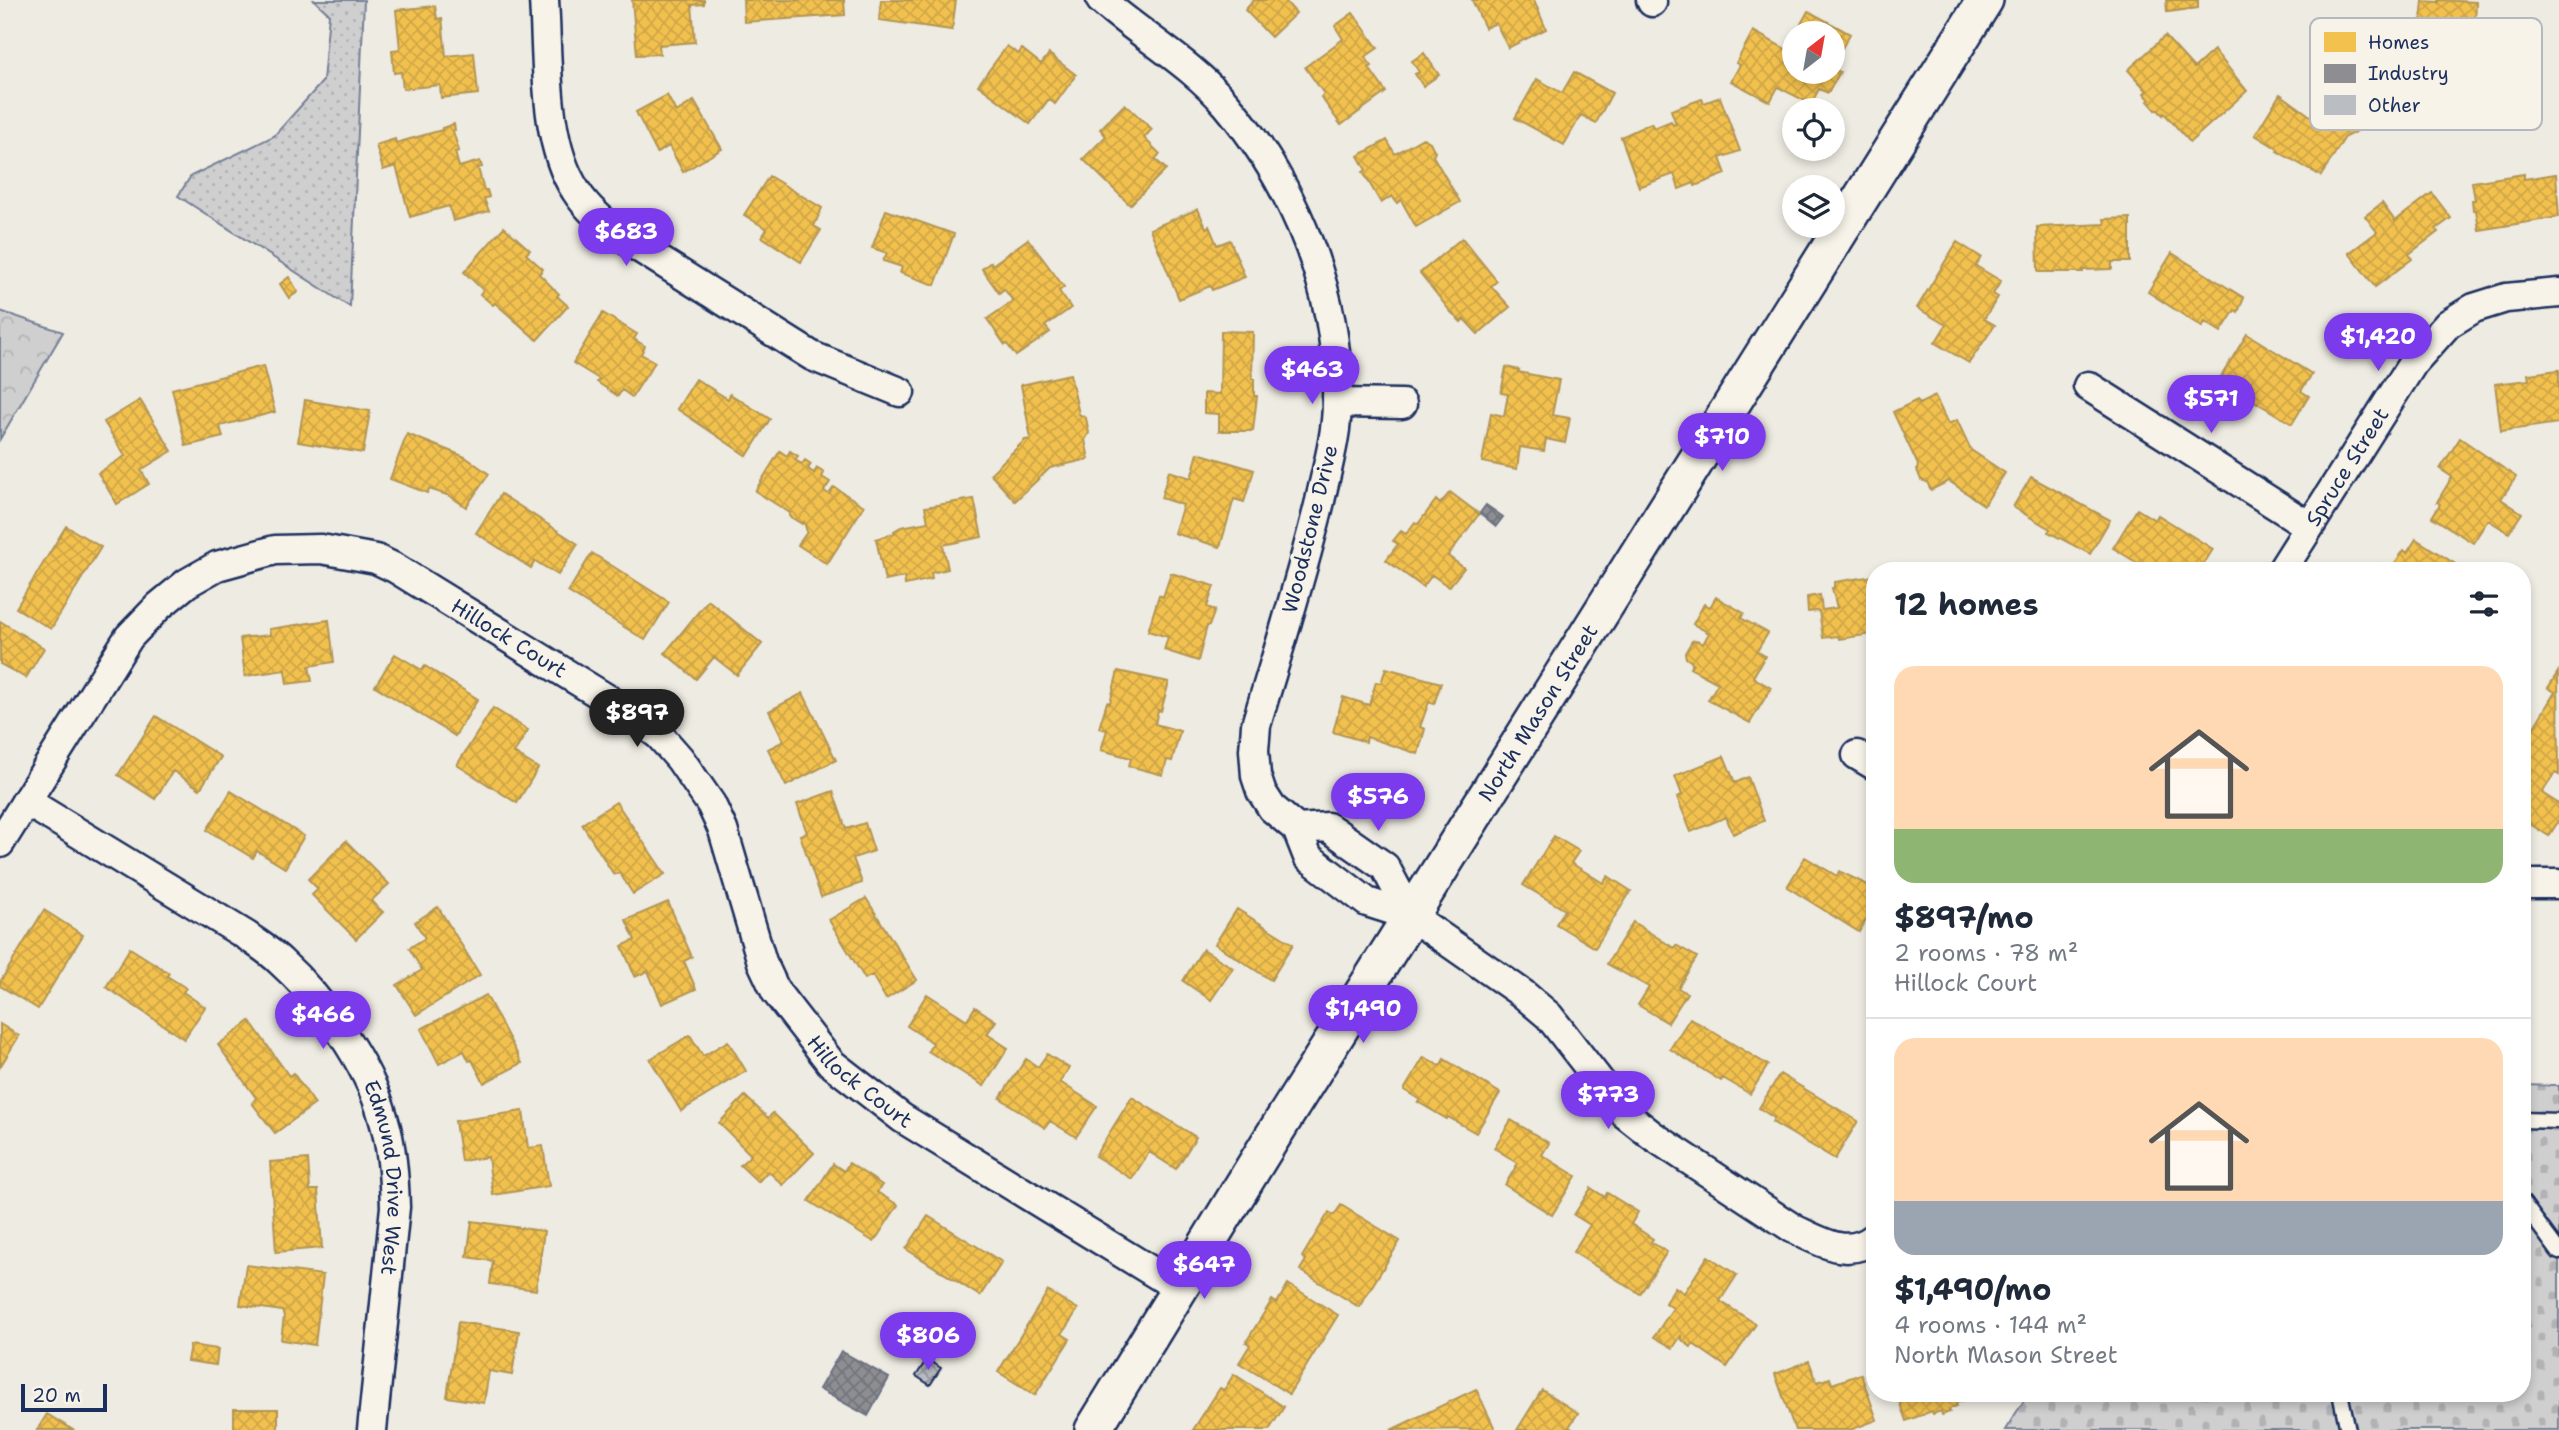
<!DOCTYPE html>
<html lang="en">
<head>
<meta charset="utf-8">
<style>
	:root { --surface:#fff; --page:#f2f2f3; --text:#1f2937; --muted:#747a83; --line:#e0e1e3; --accent:#7c3aed }
	body { margin:0; font-family:"Shantell Sans",sans-serif; background:var(--page); color:var(--text); height:100vh; display:flex; flex-direction:column; font-size:26px; white-space:nowrap }
	* { box-sizing:border-box; margin:0 }
	p { font-size:23px; color:var(--muted) }
	.icon { flex:none; width:38px; height:38px; fill:none; stroke:currentColor; stroke-width:2; stroke-linecap:round; stroke-linejoin:round }
	.map { position:relative; flex:1; overflow:hidden }
	.details { position:absolute; left:1866px; top:562px; width:665px; height:840px; display:flex; flex-direction:column; background:var(--surface); border-radius:28px; box-shadow:0 4px 10px #0003 }
	.details>* { flex:none }
	.needle { width:46px; rotate:31deg }
	.fabs { position:absolute; left:1782px; top:21px; display:grid; gap:14px }
	.fabs a { display:grid; place-items:center; width:63px; height:63px; border-radius:50%; background:var(--surface); box-shadow:0 4px 10px #0003; font-size:35px }
	.scale { position:absolute; left:21px; bottom:18px; width:86px; box-sizing:border-box; padding-left:7px; border:4px solid #1b2f5e; border-top:0; font-size:19px; line-height:24px; white-space:nowrap; color:#1b2f5e; -webkit-text-stroke:5px #f7f3e8; paint-order:stroke }
	.price { position:absolute; translate:-50% -60px; padding:0 16px; border-radius:24px; background:var(--accent); color:#fff; font-size:23px; line-height:46px; filter:drop-shadow(0 2px 4px #0008) }
	.price::after { content:''; position:absolute; left:50%; top:42px; width:21px; height:16px; margin-left:-10px; background:inherit; clip-path:polygon(0 0,100% 0,50% 100%) }
	.price.selected { background:#222; color:#fff }
	ul { padding:0; list-style:none }
	li { display:grid; align-content:center; gap:14px; height:371px; padding:0 28px }
	li+li { border-top:2px solid var(--line) }
	li span { display:grid; place-items:center; height:217px; border-radius:21px; color:#555 }
	li>.icon { margin-inline-start:auto }
	span .icon { width:126px; height:126px; fill:#fffc; stroke-width:1 }
	li b { font-size:30px }
	h2 { display:flex; justify-content:space-between; align-items:center; height:84px; padding:0 28px; font-size:30px }
	.map>svg:first-child { display:block }
</style>
</head>
<body>
<div class="map">
<svg width="2559" height="1430" viewBox="0 0 2559 1430">
	<defs>
		<pattern id="grass-dots" width="8" height="8" patternUnits="userSpaceOnUse" patternTransform="scale(1.75)"><rect width="8" height="8" fill="#cfcfcf"/><path d="M2 2h.1M6 6h.1" fill="none" stroke="#b1b2b4" stroke-width="1.8" stroke-linecap="round"/></pattern>
		<pattern id="forest-crowns" width="20" height="18" patternUnits="userSpaceOnUse" patternTransform="scale(1.75)"><rect width="20" height="18" fill="#cfcfcf"/><path d="M2 6a3 3 0 1 1 6 0M12 15a3 3 0 1 1 6 0" fill="none" stroke="#b1b2b4"/></pattern>
		<pattern id="cemetery-stones" width="16" height="16" patternUnits="userSpaceOnUse" patternTransform="scale(1.75)"><rect width="16" height="16" fill="#cfcfcf"/><path d="M2 7V4a2 2 0 0 1 4 0v3zM10 15v-3a2 2 0 0 1 4 0v3z" fill="#b1b2b4"/></pattern>
		<pattern id="homes-cross-hatch" width="8" height="8" patternUnits="userSpaceOnUse" patternTransform="scale(1.75)"><rect width="8" height="8" fill="#f2c14e"/><path d="M0 0l8 8M0 8l8-8" fill="none" stroke="#cfa646"/></pattern>
		<pattern id="industry-cross-hatch" width="8" height="8" patternUnits="userSpaceOnUse" patternTransform="scale(1.75)"><rect width="8" height="8" fill="#8d8d92"/><path d="M0 0l8 8M0 8l8-8" fill="none" stroke="#72747a"/></pattern>
		<pattern id="building-cross-hatch" width="8" height="8" patternUnits="userSpaceOnUse" patternTransform="scale(1.75)"><rect width="8" height="8" fill="#babdc2"/><path d="M0 0l8 8M0 8l8-8" fill="none" stroke="#969aa1"/></pattern>
	</defs>
	<rect width="100%" height="100%" fill="#eeebe2"/>
	<filter id="ink" filterUnits="userSpaceOnUse"><feTurbulence type="fractalNoise" baseFrequency=".0143" numOctaves="2"/><feDisplacementMap in="SourceGraphic" scale="14" xChannelSelector="R" yChannelSelector="G"/><feConvolveMatrix kernelMatrix="1 2 1 2 8 2 1 2 1" color-interpolation-filters="sRGB"/></filter>
	<g filter="url(#ink)">
		<path fill="url(#grass-dots)" stroke="#757f96" stroke-width="2" d="M314,0h50l-14,307 -172,-111 13,-20 83,-40 49,-55 6,-67z"/>
		<path fill="url(#forest-crowns)" stroke="#757f96" stroke-width="2" d="M0,311l63,21 -63,107z"/>
		<path fill="url(#cemetery-stones)" stroke="#757f96" stroke-width="2" d="M2522,1085l37,1v344h-554l24,-37h493z"/>
		<path fill="url(#homes-cross-hatch)" stroke="#b29553" stroke-width="2" d="M632,0h72v4l-12,1 3,37 -36,3 1,9 -23,1z
			M743,0h101l1,15 -101,7z
			M881,0h75l-4,30 -73,-10z
			M1254,0h34l-2,2 10,11 -25,24 -26,-27z
			M1472,0h62l12,29 -38,19 -12,-25 -11,5z
			M2166,0h32v8l-31,4z
			M2439,0l37,2 -1,20 29,2v7l20,2 -4,56 -20,-1 1,-13 -8,-1v8l-34,-3 1,-8 -28,-2 3,-33 -15,-2 3,-33 16,1z
			M435,6l2,13 5,-1 4,38 28,-3 4,41 -37,4 -1,-13 -37,4 -2,-17 -7,1 -2,-23 8,-1 -4,-39z
			M1808,11l42,23 -18,32v-33h-36z
			M1353,13l25,35 -13,9 7,9 -3,2 17,24 -45,33 -20,-28 3,-3 -19,-27 38,-28 -8,-13z
			M1753,31l38,21 3,-5v25h38v-5l8,5 -12,21 -9,-4 -8,15 -33,-17 -8,15 -39,-21 9,-16 -4,-2z
			M2165,36l29,32 20,-18 33,41 -57,51 -26,-29 -1,2 -6,-6 -1,1 -8,-9 2,-1 -6,-7 3,-2 -19,-21z
			M1007,46l11,8 4,-5 19,15 8,-10 27,21 -21,29 -6,-5 -19,25 -52,-39z
			M1424,53l15,22 -16,11 -8,-12 4,-2 -7,-11z
			M1574,72l38,21 -16,30 -15,-8 -17,30 -49,-27 22,-39 25,14z
			M2353,91l2,4 7,-4 15,30 -32,16 -24,39 -44,-25 1,-2 -23,-14 25,-41 36,26 9,-14z
			M667,95l9,17 18,-11 28,48 -39,23 -14,-26 -12,7 -21,-41z
			M1720,97l20,54 -20,7 6,16 -31,12 -1,-3 -15,6 -5,-15 -35,13 -18,-50 30,-14 3,5 17,-7 2,4 3,-1 -5,-14 31,-11 2,4z
			M1125,104l27,25 -8,9 16,16 -5,5 11,10 -36,36 -47,-46 23,-23 -6,-7z
			M454,124l1,6 -2,1 6,20 -4,1 4,15 21,-6 2,6 -4,1 6,22h3l2,7 -5,2 5,12 -36,10 -4,-15 -39,11 -14,-51 -13,4 -7,-25 19,-6 1,4 46,-13v-2z
			M1423,138l7,4 5,10 -2,4 27,46 -44,25 -15,-27 -4,3 -5,-7 -11,7 -18,-31 3,-2 -8,-14 29,-16 8,14z
			M2524,174v5l32,-5 3,43 -80,13 -3,-20h-3l-1,-10h3l-3,-18z
			M769,176l53,32 -8,18 7,4 -20,32 -39,-25 5,-8 -23,-14z
			M2432,193l19,25 -15,11 2,3 -29,22 3,5 -37,28 -26,-34 28,-21 -12,-16 17,-13 13,18z
			M1198,209l8,19 3,-2 8,19 13,-5 15,37 -33,13 -2,-4 -31,13 -29,-70z
			M886,210l68,24 -19,51 -35,-12 2,-6 -19,-6 4,-8 -15,-5z
			M2130,218v44h-18v7l-29,1v2h-45l-1,-45 68,-3 -1,-5z
			M504,227l26,23 -4,4 17,15 -4,5 20,20 -2,2 11,10 -31,34 -42,-37 -2,2 -13,-11 3,-4 -19,-18z
			M1462,238l35,43 -6,5 19,21 -32,27 -14,-15 -3,3 -11,-11 -30,-38z
			M1028,239l36,48 -5,4 12,17 -26,18 5,6 -34,24 -9,-12 -2,1 -18,-26 26,-18 -9,-12 -5,4 -17,-24 9,-7 1,3z
			M1957,242l24,15 -5,9 25,15 -8,13 5,3 -14,22 11,6 -26,38 -34,-20 11,-18 -29,-17z
			M2172,253l72,45 -6,14 -3,-2 -14,22 -16,-10 -3,5 -54,-35z
			M289,277l9,15 -9,6 -9,-14z
			M603,313l34,21 -3,5 11,7 -4,8 14,8 -23,35 -10,-7 -4,6 -21,-14 2,-3 -26,-16z
			M1221,331l32,1 -1,47h2v17h3l-4,35h-34v-17l-15,-1v-20l16,1z
			M2247,334l65,40 -11,17 8,5 -17,28 -73,-44z
			M263,366l12,46 -55,14 3,11 -37,9 -14,-57z
			M1506,367l13,3 -1,2 41,8 -7,35 18,3 -5,25 -19,-4 -2,12 -24,-4 -3,22 -35,-7 9,-49 13,3 4,-22 -7,-1z
			M2559,370v53l-58,8 -6,-47 34,-4 -1,-6z
			M1070,374l9,40 7,4 3,15 -4,7 4,19 -39,9 -35,33 -25,-27 35,-34 6,-1 -10,-54z
			M696,379l32,20 2,-5 40,25 -23,37 -70,-47z
			M1935,396l13,28 9,-4 14,30 34,23 -21,32 -35,-24 -18,9 -4,-8 -6,-2 -4,-10 1,-5 -25,-53 24,-12 2,4z
			M140,400l32,51 -31,19 8,14 -32,20 -19,-31 27,-17 -21,-34z
			M305,400l65,11 -7,42 -65,-11z
			M407,434l58,23 24,17 -23,33 -16,-11 -21,-7 -2,4 -37,-14z
			M2460,438l56,39 -15,22 21,14 -13,20 -21,-13 -15,23 -41,-26 8,-13 -3,-2 15,-25 -12,-8z
			M780,451l7,5 3,-5 8,5 -3,4 7,4 3,-4 6,4 -3,5 6,4 3,-5 7,5 -2,4 8,5 -6,9 5,3 5,-7 30,19 -37,58 -29,-19 9,-13 -3,-10 -2,2 -13,-8 1,-3 -35,-22z
			M1198,453l56,17 -10,32 -10,-3 -14,48 -46,-14 9,-28 -22,-7 8,-27 22,7z
			M2031,477l79,43 -20,34 -42,-22 2,-3 -37,-22z
			M1450,492l29,22 -31,42 16,12 -15,19 -17,-12 -9,12 -37,-27 12,-16 -5,-3 8,-10 5,3 9,-12 3,2 18,-24 4,4z
			M501,494l77,50 -20,31 -23,-14 -4,7 -55,-35z
			M974,499l8,38 -39,8 5,24 -17,4 1,6 -27,6 -1,-8 -19,4 -9,-42 19,-6 -1,-2 7,-4 27,-5 -3,-15z
			M2137,509l18,11 3,-5 55,34 -13,21h-51l-36,-22z
			M66,526l35,21 -50,82 -35,-21z
			M2416,539l47,30 -1,1h-85l4,-6 9,6 14,-20 3,3z
			M592,553l77,49 -24,38 -77,-48z
			M1171,573l43,13 -7,21 8,3 -6,16h-2l-9,35 -34,-11 4,-13 -20,-6 11,-36 4,2z
			M1874,576v43l-3,1 2,14 -34,5 -1,-3 -15,2 -4,-27 -11,1 -1,-15 13,-2 2,15 15,-2 -5,-20h2v-6z
			M1716,597l28,16 -3,5 27,15 -11,18 8,5 -12,21 18,11 -21,35 -42,-23 10,-17 -28,-15 3,-5 -7,-5 -1,-5 7,-12 5,-1 6,4 6,-11 -16,-9 11,-20 6,3z
			M708,600l54,44 -25,31 -23,-18 -18,22 -31,-26z
			M329,620l5,42 -25,4 3,15 -25,3 -2,-14 -40,6 -5,-38 30,-3 -1,-6z
			M0,621l44,27 -18,30 -26,-14z
			M395,654l27,16 3,-4 53,33 -23,37 -80,-50z
			M1386,668l55,15 -7,21 -5,-2 -9,25 5,2 -7,25 -51,-17 -1,5 -33,-10 10,-35 26,8 7,-23 5,1z
			M1118,671l51,11 -8,29 -3,-1 -3,14 25,7 -8,30 -5,-1 -4,15 -34,-9 2,-8 -30,-8 6,-20 -8,-2 8,-26 3,1z
			M2558,672l1,103 -4,-2 -13,20 17,11v16l-10,16 -27,-17v-72l33,-55 -7,-4z
			M803,693l33,67 -50,26 -18,-37 16,-8 -15,-30z
			M493,708l35,22 -14,23 24,15 -21,35 -60,-38z
			M156,716l65,41 -21,32 -27,-18 -18,28 -37,-24z
			M1724,756l11,27 13,-6 16,44 -31,13 -7,-17 -35,15 -14,-35 5,-2 -7,-19z
			M231,791l73,45 -19,32 -28,-17 -4,7 -46,-28z
			M833,791l13,38 19,-6 9,28 -21,7 9,25 -41,14 -21,-62 7,-2 -10,-29z
			M616,802l49,72 -32,20 -14,-22 -5,3 -32,-51z
			M1554,836l25,15 -8,12 32,20 5,-7 23,15 -36,57 -39,-24 9,-14 -42,-25z
			M346,841l43,43 -18,17 12,11 -27,27 -44,-44 6,-6 -10,-10z
			M1805,857l32,19 2,-5 35,17v17l-15,27 -72,-45z
			M866,898l51,82 -31,19 -14,-24 -7,4 -36,-59z
			M668,902l24,55 -8,4 12,28 -34,15 -14,-33 -13,6 -13,-31 13,-6 -9,-20z
			M438,907l42,68 -64,40 -19,-30 25,-15 -13,-22 16,-10 -10,-16z
			M1237,909l56,35 -22,36 -56,-36z
			M44,910l39,25 -45,74 -38,-23v-4z
			M1633,922l41,26 2,-3 21,12 -19,31 9,5 -19,30 -30,-18 11,-18 -42,-23z
			M130,948l39,25 -2,3 19,12 -3,4 22,15 -21,32 -78,-52z
			M1203,949l30,19 -22,32 -28,-19z
			M927,994l40,26 8,-13 21,14 -9,13 21,14 -24,38 -56,-35 5,-8 -26,-17z
			M486,995l36,68 -38,20 -12,-23 -3,1 -5,-10 -25,13 -18,-35z
			M1690,1018l78,47 -18,29 -27,-16 -2,3 -51,-32z
			M250,1021l39,55 4,-3 22,31 -40,29 -23,-30 4,-5 -38,-53z
			M0,1024l19,12 -19,31z
			M690,1035l13,21 25,-15 18,30 -65,40 -31,-52z
			M1047,1054l22,14 -9,14 37,24 -21,31 -26,-16 -5,7 -45,-30 26,-39 12,8z
			M1424,1057l16,9 4,-7 56,34 -24,40 -28,-16 -1,2 -29,-17 2,-2 -16,-10z
			M1780,1074l78,47 -23,38 -63,-37 2,-4 -15,-10z
			M745,1096l23,22 5,-5 41,40 -31,32 -15,-14 -10,11 -18,-17 11,-10 -32,-32z
			M1132,1097l64,40 -20,32 -27,-17 -17,27 -37,-23z
			M523,1111l5,37 15,-2 6,40 -56,9 -5,-38 -27,4 -6,-40z
			M1511,1120l38,23 -7,12 34,21 -24,39 -47,-30 13,-22 -24,-15z
			M308,1159l2,31h8l4,58 -46,4 -6,-90z
			M849,1163l33,22 -5,7 21,13 -24,37 -65,-41 24,-37 11,7z
			M1591,1188l14,9 2,-4 31,19 -7,12 22,15 -2,3 16,10 -27,42 -67,-42 17,-27 -16,-10z
			M1341,1205l59,36 -41,66 -59,-37 6,-10 -4,-3 27,-45 5,3z
			M928,1216l74,46 -22,34 -74,-47z
			M472,1221l72,10 -8,59 -46,-6 3,-23 -26,-4z
			M1708,1256l29,19 -17,26 36,23 -29,43 -34,-23 -2,3 -9,-7 -1,-4 -8,12 -19,-11 19,-29 -8,-5 10,-16 9,6z
			M246,1265l77,10 -8,70 -34,-5 3,-24 -2,-5 -42,-6z
			M1288,1284l50,31 -49,79 -50,-31 11,-18 -4,-3 26,-42 5,3z
			M1048,1291l30,18 -16,25 8,5 -35,56 -37,-23z
			M458,1322l61,9 -7,44 -23,-4 -5,32 -37,-6z
			M190,1345l28,4 -2,16 -29,-4z
			M1809,1361l8,21 13,-4 2,6 29,-10 16,46 -27,10h-55l-20,-56z
			M1234,1374l50,33 -15,23h-76l27,-42 4,2z
			M1476,1389l19,40 -104,1z
			M1542,1390l36,23 -9,14 5,3h-57z
			M1911,1393h66l1,2 -22,8 1,3 -8,3 1,3 -8,3 -1,-4 -8,3 -1,-3 -26,10 -7,-20 13,-5z
			M234,1409h44v21h-44z
			M47,1414l26,16h-36z"/>
		<path fill="url(#industry-cross-hatch)" stroke="#6b7182" stroke-width="2" d="M1486,505l17,12 -7,9 -16,-13z
			M841,1351l48,27 -21,38 -49,-27z"/>
		<path fill="url(#building-cross-hatch)" stroke="#1b2f5e" stroke-width="2" d="M927,1359l14,9 -11,17 -14,-9z"/>
		<g fill="none" stroke-linecap="round" stroke-linejoin="round">
			<defs>
				<path id="service" d="M2522,1120l37,1
					M2522,1202l37,50
					M2340,1393l8,37"/>
				<g id="minor">
					<path d="M544,0c4,58 -1,142 32,191 12,19 29,32 46,46l190,119 88,36"/>
					<path d="M1101,0c41,36 90,63 126,105 68,81 113,190 110,297 0,33 -10,66 -17,99 -18,75 -42,150 -64,224l-2,25 2,26 5,15 11,17 25,21 11,28 59,45 44,14 112,78 26,22 76,98 28,22 141,93c27,13 54,30 80,9"/>
					<path d="M1651,0l1,2"/>
					<path d="M2088,386l221,140"/>
					<path d="M1337,403l65,1"/>
					<path id="s1" d="M2282,570l131,-207 35,-39 26,-16 32,-10 53,-5"/>
					<path d="M1857,755l17,10"/>
					<path id="s2" d="M26,801l221,135c11,8 24,16 34,26 41,37 87,101 102,155 9,29 11,59 12,90l-23,223"/>
					<path d="M1297,829l31,-2 57,40 26,49"/>
					<path id="s3" d="M0,843l129,-206 30,-31 28,-23 30,-17 58,-16 46,-1 55,10 19,9 235,145 29,22 21,24 31,45 12,26 39,132 14,30 55,71 71,55 277,170"/>
					<path d="M2522,884h37"/>
				</g>
				<g id="tertiary">
					<path id="s4" d="M1093,1430l175,-286 717,-1144"/>
				</g>
			</defs>
			<use href="#service" stroke="#1b2f5e" stroke-width="19"/>
			<use href="#minor" stroke="#1b2f5e" stroke-width="33"/>
			<use href="#tertiary" stroke="#1b2f5e" stroke-width="40"/>
			<use href="#service" stroke="#f7f3e8" stroke-width="14"/>
			<use href="#minor" stroke="#f7f3e8" stroke-width="28"/>
			<use href="#tertiary" stroke="#f7f3e8" stroke-width="35"/>
		</g>
	</g>
	<g text-anchor="middle" dominant-baseline="central" stroke-width="7" stroke-linejoin="round" paint-order="stroke">
		<g font-size="21" fill="#1b2f5e" stroke="#f7f3e8">
			<text stroke="none"><textPath href="#s1" startOffset="122">Spruce Street</textPath></text>
			<text transform="translate(1310 529) rotate(-76)">Woodstone Drive</text>
			<text stroke="none"><textPath href="#s3" startOffset="674">Hillock Court</textPath></text>
			<text stroke="none"><textPath href="#s4" startOffset="844">North Mason Street</textPath></text>
			<text stroke="none"><textPath href="#s3" startOffset="1262">Hillock Court</textPath></text>
			<text stroke="none"><textPath href="#s2" startOffset="550">Edmund Drive West</textPath></text>
		</g>
	</g>
	<rect x="2310" y="18" width="232" height="112" rx="10" fill="#f7f3e8" stroke="#b5b8bf" stroke-width="2"/>
	<rect x="2324" y="32" width="32" height="20" fill="#f2c14e"/>
	<rect x="2324" y="64" width="32" height="19" fill="#8d8d92"/>
	<rect x="2324" y="95" width="32" height="20" fill="#babdc2"/>
	<g font-size="19" fill="#1b2f5e">
		<text x="2368" y="49">Homes</text>
		<text x="2368" y="80">Industry</text>
		<text x="2368" y="112">Other</text>
	</g>
</svg>
<div class="fabs">
<a><svg class="needle" viewBox="-14 -14 28 28"><path d="M0-13l5 13h-10z" fill="#e53935"/><path d="M0 13l5-13h-10z" fill="#747a83"/></svg></a>
<a><svg class="icon" aria-label="locate" viewBox="0 0 24 24"><circle cx="12" cy="12" r="6"/><path d="M12 2v4M12 18v4M2 12h4M18 12h4"/></svg></a>
<a><svg class="icon" aria-label="layers" viewBox="0 0 24 24"><path d="M12 4l9 5-9 5-9-5zM3 14l9 5 9-5"/></svg></a>
</div>
<div class="scale">20 m</div>
<b class="price" style="left:626px;top:268px">$683</b>
<b class="price" style="left:2378px;top:373px">$1,420</b>
<b class="price" style="left:1312px;top:406px">$463</b>
<b class="price" style="left:2211px;top:435px">$571</b>
<b class="price" style="left:1722px;top:473px">$710</b>
<b class="price selected" style="left:637px;top:749px">$897</b>
<b class="price" style="left:1378px;top:833px">$576</b>
<b class="price" style="left:1363px;top:1045px">$1,490</b>
<b class="price" style="left:323px;top:1051px">$466</b>
<b class="price" style="left:1608px;top:1131px">$773</b>
<b class="price" style="left:1204px;top:1301px">$647</b>
<b class="price" style="left:928px;top:1372px">$806</b>
<section class="details">
<h2>12 homes<svg class="icon" aria-label="filters" viewBox="0 0 24 24"><path d="M4 7h16M4 17h16"/><circle cx="9" cy="7" r="2"/><circle cx="15" cy="17" r="2"/></svg></h2>
<ul>
<li><span style="background:linear-gradient(#ffd9b3 75%,#8fb573 0)"><svg class="icon" aria-label="home" viewBox="0 0 24 24"><path d="M3 11l9-7 9 7M6 9v11h12V9"/></svg></span><div><b>$897/mo</b><p>2 rooms · 78 m²</p><p>Hillock Court</p></div></li>
<li><span style="background:linear-gradient(#ffd9b3 75%,#9aa5b1 0)"><svg class="icon" aria-label="home" viewBox="0 0 24 24"><path d="M3 11l9-7 9 7M6 9v11h12V9"/></svg></span><div><b>$1,490/mo</b><p>4 rooms · 144 m²</p><p>North Mason Street</p></div></li>
</ul>
</section>
</div>
</body>
</html>
